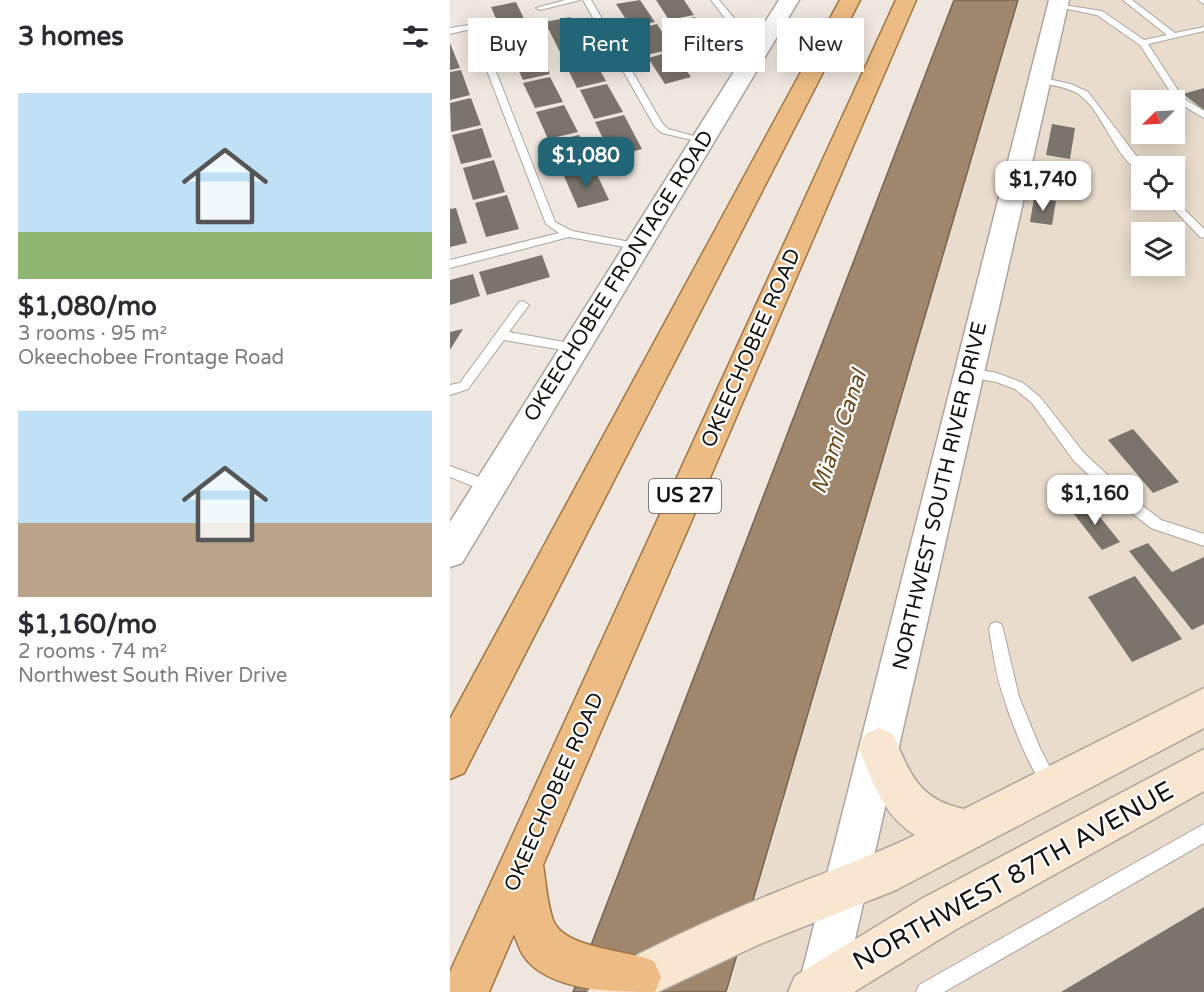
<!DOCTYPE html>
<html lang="en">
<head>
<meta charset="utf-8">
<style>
	:root { --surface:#fff; --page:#f2f2f3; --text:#2b2b33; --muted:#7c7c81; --accent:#226577 }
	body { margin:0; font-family:"Varela Round",sans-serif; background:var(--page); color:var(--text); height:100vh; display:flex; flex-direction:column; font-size:22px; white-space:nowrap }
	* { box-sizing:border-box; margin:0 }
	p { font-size:20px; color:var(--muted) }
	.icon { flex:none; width:33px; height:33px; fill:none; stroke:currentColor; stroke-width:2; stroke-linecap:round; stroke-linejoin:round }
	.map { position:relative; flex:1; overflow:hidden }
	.side { display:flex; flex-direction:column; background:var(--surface); width:450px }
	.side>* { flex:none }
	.top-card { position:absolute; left:18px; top:18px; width:570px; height:54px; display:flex; gap:12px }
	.needle { width:39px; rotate:246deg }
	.controls { position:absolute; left:681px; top:90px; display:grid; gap:12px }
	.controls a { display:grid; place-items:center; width:54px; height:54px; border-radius:0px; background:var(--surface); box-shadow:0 3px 15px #0003; font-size:30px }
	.price { position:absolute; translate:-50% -51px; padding:0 14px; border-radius:12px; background:#fff; color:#222; font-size:20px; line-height:39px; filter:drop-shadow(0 2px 3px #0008) }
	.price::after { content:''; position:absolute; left:50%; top:36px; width:18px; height:14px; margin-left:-9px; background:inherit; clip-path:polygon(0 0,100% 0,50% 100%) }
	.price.selected { background:var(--accent); color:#fff }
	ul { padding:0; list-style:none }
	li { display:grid; align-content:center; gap:12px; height:318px; padding:0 18px }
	li span { display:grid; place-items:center; height:186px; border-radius:0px; color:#555 }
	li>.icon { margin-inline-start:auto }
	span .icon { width:108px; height:108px; fill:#fffc; stroke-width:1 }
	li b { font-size:26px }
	h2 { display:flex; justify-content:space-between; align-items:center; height:72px; padding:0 18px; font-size:26px }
	.pill { padding:0 21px; border-radius:0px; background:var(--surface); box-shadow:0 3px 15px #0003; font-size:21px; line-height:54px }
	.pill.selected { background:var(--accent); color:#fff }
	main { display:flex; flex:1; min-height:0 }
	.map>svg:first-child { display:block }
</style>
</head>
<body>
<main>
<section class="side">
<h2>3 homes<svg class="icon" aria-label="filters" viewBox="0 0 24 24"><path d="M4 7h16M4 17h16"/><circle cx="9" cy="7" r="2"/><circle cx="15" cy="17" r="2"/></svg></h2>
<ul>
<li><span style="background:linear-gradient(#bfe0f5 75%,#8fb573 0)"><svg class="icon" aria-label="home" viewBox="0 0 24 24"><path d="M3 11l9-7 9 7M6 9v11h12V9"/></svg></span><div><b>$1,080/mo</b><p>3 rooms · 95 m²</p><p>Okeechobee Frontage Road</p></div></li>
<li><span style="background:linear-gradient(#bfe0f5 60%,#b9a48a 0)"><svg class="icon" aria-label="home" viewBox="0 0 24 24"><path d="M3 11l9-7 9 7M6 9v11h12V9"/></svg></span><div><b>$1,160/mo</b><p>2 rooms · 74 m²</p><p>Northwest South River Drive</p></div></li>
</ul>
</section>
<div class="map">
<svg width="754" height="992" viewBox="0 0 754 992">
	<rect width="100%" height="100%" fill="#efe7df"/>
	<path fill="#e9dccd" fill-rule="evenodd" d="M569,0h185v992h-476zM692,100h32v34h-32zM692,166h32v34h-32zM692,232h32v34h-32z"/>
	<path fill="#9e876d" stroke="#756451" stroke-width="1.5" d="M504,0h64l-292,992h-153z"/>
	<path fill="#7b746c" d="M190,0l15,22 -24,5 -15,-23z
		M206,0h28l10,15 -25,5z
		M66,2l10,21 -26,5 -9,-21z
		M120,17l19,36 -26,5 -18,-36z
		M245,17l16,25 -25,5 -15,-25z
		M207,24l16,25 -27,6 -14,-25z
		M77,25l10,23 -25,5 -10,-23z
		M0,43l10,25 -10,2z
		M88,50l12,24 -27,6 -11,-24z
		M224,51l17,26 -26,7 -17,-26z
		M141,54l15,27 -29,7 -13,-27z
		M11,70l9,25 -20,5v-28z
		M100,77l13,25 -28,6 -12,-25z
		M157,84l16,28 -29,7 -14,-29z
		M754,88v22l-21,-16z
		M21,98l10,27 -30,7 -1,-29z
		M114,105l14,27 -30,7 -12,-27z
		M174,115l18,34 -30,8 -17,-35z
		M602,124l23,4 -5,31 -24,-4z
		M32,128l10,29 -31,7 -9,-29z
		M129,135l14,29 -30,8 -14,-30z
		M44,160l11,32 -32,8 -10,-32z
		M144,168l15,32 -31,8 -14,-32z
		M57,195l12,34 -33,8 -11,-34z
		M584,198l22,3 -4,24 -22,-3z
		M6,208l11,35 -17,4v-38z
		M92,255l8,22 -63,18 -8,-23z
		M23,274l7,22 -30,9v-25z
		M13,329l-13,21v-18z
		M683,429l46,53 -26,11 -45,-53z
		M638,502l32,40 -18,8 -32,-41z
		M698,543l24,29 32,-15v67l-12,6 -63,-79z
		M685,576l47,63 -50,23 -44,-65z
		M754,907v85h-143z"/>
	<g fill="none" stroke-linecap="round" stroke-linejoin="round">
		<defs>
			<path id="service" d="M115,0h15l-40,10 -4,-2z
				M133,0h8l71,123 6,6 37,10v4l-43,-10 -7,-6z
				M261,0h8l19,23 36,7 -4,2 -38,-5z
				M673,0h9l43,33 29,-6v4l-56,13 35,54 21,13v7l-27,-16 -37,-57 -43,-30 -44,-9 4,-2 45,7 42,29 23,-5z
				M748,0h6v4z
				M24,24l4,2 77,196 17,9 69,13v6l-72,-13 -119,31v-8l109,-27 -13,-9 -75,-195 -21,5v-6z
				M589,77l32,7 17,8 56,74h-2v7c-28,-14 -39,-64 -65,-80 -13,-7 -27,-8 -41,-11l-1,-2z
				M724,199l30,30v9l-4,-1 -35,-37z
				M73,301l6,4 -20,27 66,12 4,1 2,3 -2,3 -4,1 -71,-12 -36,49 -18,6v-10l10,-2 59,-81z
				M519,368l28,5 26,10 17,14 44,56 45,42 32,25 43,14v12l-53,-18 -32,-25 -45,-42 -42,-58 -17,-14 -19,-7 -31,-6 -2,-3z
				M0,466l45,17 2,4 -2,4 -5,2 -40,-16z
				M546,622l5,2 2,5 16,68 21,51 19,37 -2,6 -6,2c-15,-6 -42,-77 -47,-95 -8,-22 -11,-46 -15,-69l2,-5z
				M754,824v19l-260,149h-28l3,-7z"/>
			<path id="tertiary" d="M329,0h20l-337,563 -12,4v-45z
				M599,0h20l-226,992h-46z"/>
			<path id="secondary" d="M754,688v40l-308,162 -136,54 -102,48h-70l7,-16c60,-31 121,-60 184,-85 46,-19 91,-34 136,-56 -32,-19 -43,-55 -56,-87l6,-14 14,-6 14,6c17,40 25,65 71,75z
				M754,749v42l-249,139 -101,62h-66l7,-16 128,-78z"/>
			<path id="trunk" d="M390,0h20l-396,773 -14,6v-60z
				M446,0h20l-373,865c3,18 4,38 10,55 11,29 75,30 101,41l7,16 -6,15c-39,0 -108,0 -132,-37 -4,-6 -6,-14 -9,-21l-25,58h-39v-20z"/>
		</defs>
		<use href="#service" stroke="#aca59d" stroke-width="2"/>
		<use href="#tertiary" stroke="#aca59d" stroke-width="3"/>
		<use href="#secondary" stroke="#aca59d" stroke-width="3"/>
		<use href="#trunk" stroke="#9e7647" stroke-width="3"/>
		<use href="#service" fill="#fff" fill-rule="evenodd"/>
		<use href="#tertiary" fill="#fff" fill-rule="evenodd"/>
		<use href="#secondary" fill="#f8e6d1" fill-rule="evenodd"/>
		<use href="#trunk" fill="#ecbc84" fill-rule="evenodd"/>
	</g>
	<g text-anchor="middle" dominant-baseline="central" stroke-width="4.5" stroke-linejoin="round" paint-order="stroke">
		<rect fill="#fff" stroke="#5b5957" stroke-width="1.5" x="199" y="479" width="72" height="34" rx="4.5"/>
		<g font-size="20" font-weight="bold" fill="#15120f">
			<text x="235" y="496">US 27</text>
		</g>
		<g font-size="21" fill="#15120f" stroke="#fff">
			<text transform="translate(169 276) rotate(-58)">OKEECHOBEE FRONTAGE ROAD</text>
			<text transform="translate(301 348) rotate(-66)">OKEECHOBEE ROAD</text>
			<text transform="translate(490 496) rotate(-77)">NORTHWEST SOUTH RIVER DRIVE</text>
			<text transform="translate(104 792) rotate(-66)">OKEECHOBEE ROAD</text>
		</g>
		<g font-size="22" font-style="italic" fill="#6c491d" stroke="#fff">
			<text transform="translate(389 432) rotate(-71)">Miami Canal</text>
		</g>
		<g font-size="26" fill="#15120f" stroke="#fff">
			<text transform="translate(563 876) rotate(-29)">NORTHWEST 87TH AVENUE</text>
		</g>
	</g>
</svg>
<div class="controls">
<a><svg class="needle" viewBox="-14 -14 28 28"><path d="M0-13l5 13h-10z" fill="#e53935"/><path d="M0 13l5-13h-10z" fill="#7c7c81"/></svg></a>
<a><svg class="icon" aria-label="locate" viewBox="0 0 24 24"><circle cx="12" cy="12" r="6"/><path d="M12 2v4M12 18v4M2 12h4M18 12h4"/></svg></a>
<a><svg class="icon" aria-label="layers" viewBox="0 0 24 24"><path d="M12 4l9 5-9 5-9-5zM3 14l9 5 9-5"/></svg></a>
</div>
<b class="price selected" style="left:136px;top:188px">$1,080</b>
<b class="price" style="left:593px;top:212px">$1,740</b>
<b class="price" style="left:645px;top:526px">$1,160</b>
<div class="top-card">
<a class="pill">Buy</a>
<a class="pill selected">Rent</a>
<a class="pill">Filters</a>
<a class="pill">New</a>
</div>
</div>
</main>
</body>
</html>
